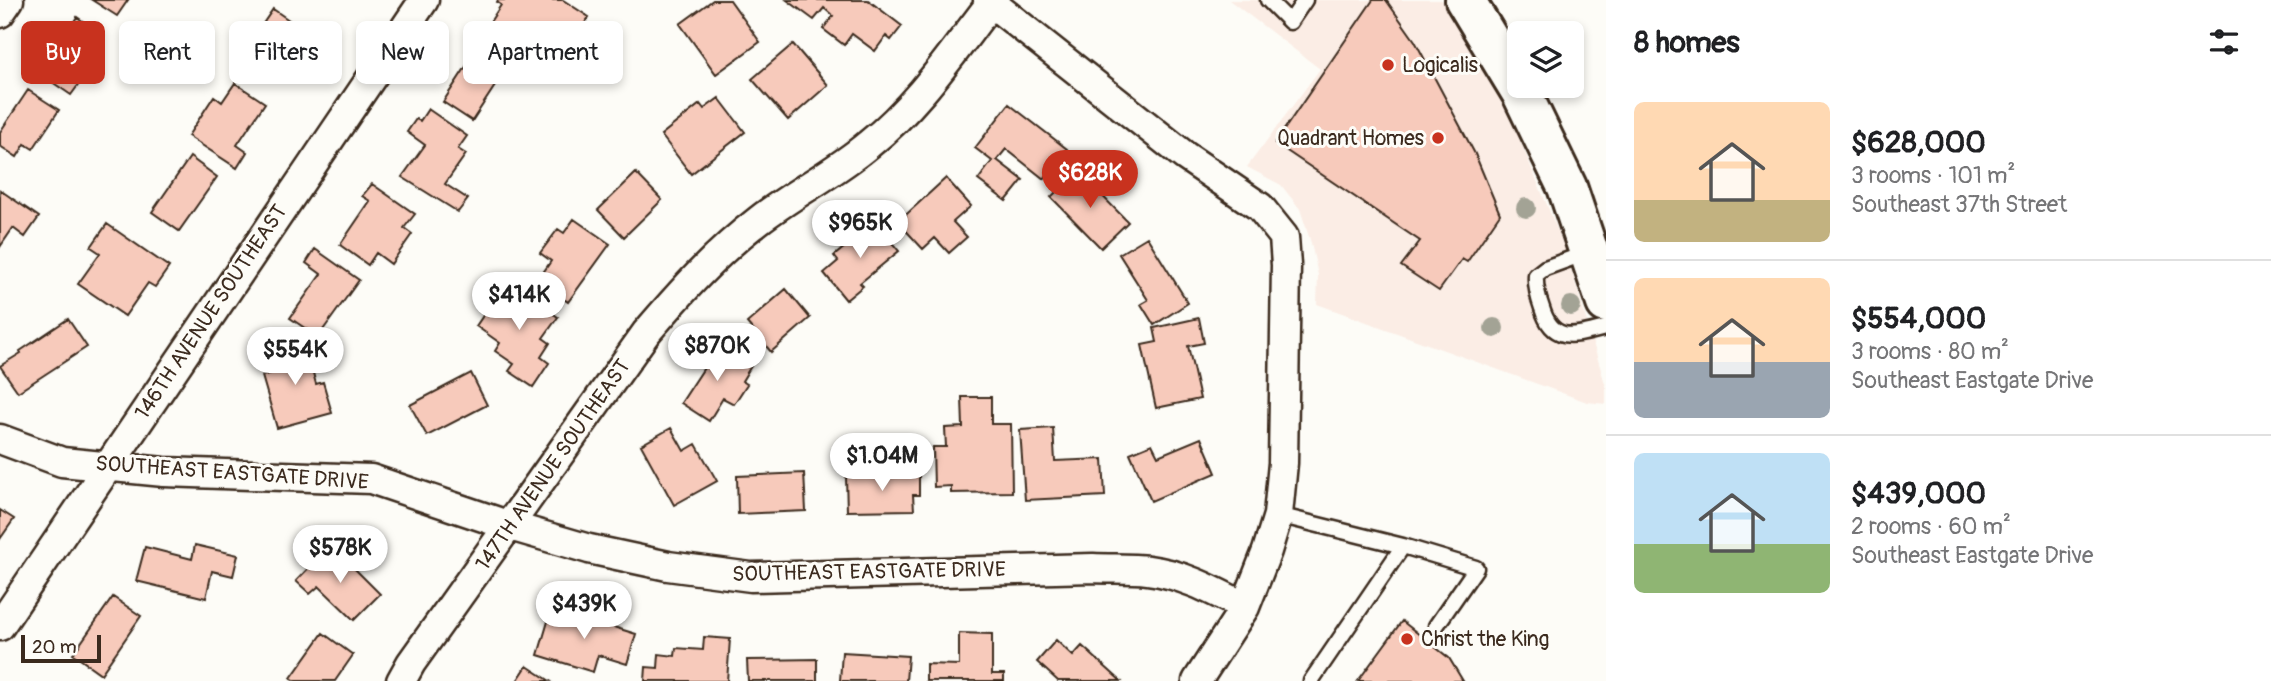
<!DOCTYPE html>
<html lang="en">
<head>
<meta charset="utf-8">
<style>
	:root { --surface:#fff; --page:#f2f2f2; --text:#202124; --muted:#757577; --line:#e0e0e0; --accent:#c8321e }
	body { margin:0; font-family:Pangolin,sans-serif; background:var(--page); color:var(--text); height:100vh; display:flex; flex-direction:column; font-size:26px; white-space:nowrap }
	* { box-sizing:border-box; margin:0 }
	p { font-size:23px; color:var(--muted) }
	.icon { flex:none; width:38px; height:38px; fill:none; stroke:currentColor; stroke-width:2; stroke-linecap:round; stroke-linejoin:round }
	.map { position:relative; flex:1; overflow:hidden }
	.drawer { display:flex; flex-direction:column; background:var(--surface); width:665px }
	.drawer>* { flex:none }
	.hud { position:absolute; left:21px; top:21px; width:665px; height:63px; display:flex; gap:14px }
	.tools { position:absolute; left:1507px; top:21px; display:grid; gap:14px }
	.tools a { display:grid; place-items:center; width:77px; height:77px; border-radius:10px; background:var(--surface); box-shadow:0 4px 10px #0003; font-size:35px }
	.scale { position:absolute; left:21px; bottom:18px; width:80px; box-sizing:border-box; padding-left:7px; border:4px solid #3b2a1e; border-top:0; font-size:19px; line-height:24px; white-space:nowrap; color:#3b2a1e; -webkit-text-stroke:5px #fdfcf7; paint-order:stroke }
	.price { position:absolute; translate:-50% -60px; padding:0 16px; border-radius:24px; background:#fff; color:#222; font-size:23px; line-height:46px; filter:drop-shadow(0 2px 4px #0008) }
	.price::after { content:''; position:absolute; left:50%; top:42px; width:21px; height:16px; margin-left:-10px; background:inherit; clip-path:polygon(0 0,100% 0,50% 100%) }
	.price.selected { background:var(--accent); color:#fff }
	ul { padding:0; list-style:none }
	li { display:flex; align-items:center; gap:21px; height:175px; padding:0 28px }
	li+li { border-top:2px solid var(--line) }
	li span { display:grid; place-items:center; flex:none; width:196px; height:140px; border-radius:10px; color:#555 }
	li>.icon { margin-inline-start:auto }
	span .icon { width:84px; height:84px; fill:#fffc; stroke-width:1 }
	li b { font-size:30px }
	h2 { display:flex; justify-content:space-between; align-items:center; height:84px; padding:0 28px; font-size:30px }
	.tag { padding:0 24px; border-radius:10px; background:var(--surface); box-shadow:0 4px 10px #0003; font-size:24px; line-height:63px }
	.tag.selected { background:var(--accent); color:#fff }
	main { display:flex; flex:1; min-height:0 }
	.map>svg:first-child { display:block }
</style>
</head>
<body>
<main>
<div class="map">
<svg width="1606" height="681" viewBox="0 0 1606 681">
	<rect width="100%" height="100%" fill="#fdfcf7"/>
	<filter id="ink" filterUnits="userSpaceOnUse"><feTurbulence type="fractalNoise" baseFrequency=".0143" numOctaves="2"/><feDisplacementMap in="SourceGraphic" scale="14" xChannelSelector="R" yChannelSelector="G"/><feConvolveMatrix kernelMatrix="1 2 1 2 8 2 1 2 1" color-interpolation-filters="sRGB"/></filter>
	<g filter="url(#ink)">
		<path fill="#fbede5" d="M1229,0h213l62,102 61,146 41,139v17l-19,-2 -270,-98 1,-29 -7,-32 -11,-34 -19,-24 -34,-18 73,-98z"/>
		<path fill="#f7cabb" stroke="#3b2a1e" stroke-width="2" d="M92,0h36l-11,16z
			M498,0h65l26,17 -33,49 -66,-44 11,-17 -4,-3z
			M713,0h17l30,42 -44,32 -36,-50z
			M787,0h81l34,26 -11,14 -5,-4 -11,15 -23,-17 -8,11 -21,-16 10,-13 -9,-8 -10,12z
			M1373,0h13l29,41 60,113 25,60 -33,48 -5,-3 -23,32 -38,-25 19,-25 -145,-98z
			M273,9l49,34 -14,21 -20,-13 -11,16 -30,-20z
			M77,17l27,19 -14,21 13,9 -8,11 -7,-5 -17,23 -32,-22z
			M793,44l35,41 -40,35 -36,-41z
			M479,47l29,19 -36,55 -29,-19z
			M235,83l30,20 -28,42 10,7 -10,16 -49,-32 26,-40 8,6z
			M28,90l31,20 -26,39 -8,-5 -8,13 -17,-11v-14z
			M719,98l26,34 -54,42 -30,-39 39,-31 4,5z
			M1009,104l58,45 -23,30 -38,-30 -9,11 26,20 -17,21 -28,-21 14,-19 -17,-13z
			M428,109l39,27 -9,13 8,5 -21,30 23,15 -10,13 -56,-35 23,-32 -18,-13 9,-13 4,2z
			M190,157l27,20 -38,54 -27,-19z
			M1078,171l50,51 -27,26 -50,-51z
			M636,173l26,27 -38,37 -26,-27z
			M946,178l25,28 -18,16 14,15 -18,16 -14,-15 -12,11 -25,-27z
			M372,184l43,30 -11,14 8,6 -21,30 -15,-11 -8,12 -28,-20 30,-44 -8,-5z
			M0,190l39,27 -14,20 -12,-9 -13,19z
			M574,219l36,25 -42,58 -30,-22 13,-19 -11,-8 18,-24 6,4z
			M875,222l24,29 -39,32 3,3 -17,14 -22,-27 14,-12 -4,-5z
			M107,224l62,43 -14,20 -7,-4 -23,33 -47,-32 22,-31 -9,-6z
			M1147,237l41,66 -34,22 -13,-21 7,-4 -29,-46z
			M315,249l44,31 -41,57 -28,-19 31,-44 -15,-11z
			M506,282l52,35 -15,21 7,5 -9,14 8,6 -16,24 -24,-16 5,-7 -19,-13 5,-8 -24,-17z
			M786,289l24,29 -39,34 -24,-29z
			M1199,318l5,25 -16,3 12,53 -44,9 -14,-63 15,-3 -3,-14z
			M68,319l19,28 -69,45 -18,-26 21,-13 -1,-2z
			M293,337l5,13 8,-3 10,37 7,-2 9,31 -55,15 -15,-52 22,-7 -4,-11 -5,2 -5,-17z
			M719,345l32,21 -9,15 5,3 -13,20 -11,-6 -14,23 -28,-18z
			M471,373l16,32 -60,31 -17,-31z
			M962,397h29v27h20l1,68 -61,1v-7l-17,1 -1,-40h13l-1,-19 18,-1z
			M671,428l13,23 12,-7 21,37 -43,24 -33,-60z
			M1053,428l2,33 48,-2 2,37 -80,4 -5,-70z
			M1201,438l15,35 -65,28 -21,-48 22,-9 6,12z
			M804,473l2,38 -68,3 -1,-38z
			M919,475v20h-6l1,15 -67,1 -1,-34z
			M0,510l14,9 -14,20z
			M195,545l43,10 -5,21 -21,-5 -6,27 -70,-17 9,-34 47,12z
			M322,554l12,11 8,-9 38,38 -26,26 -35,-34 -9,8 -14,-13z
			M113,597l28,19 -40,58 -28,-20z
			M552,608l84,26 -9,30 -29,-9 -5,17 -55,-17z
			M1402,621l47,37 14,23h-105z
			M323,633l30,22 -18,26h-39l-5,-3z
			M959,633l33,1v40h12v7h-78v-17l33,1z
			M704,637l26,2 -3,42h-82l1,-14 12,1 1,-14 16,2 1,-8 27,2z
			M1056,640l17,16 9,-10 39,35h-63l-21,-19z
			M842,652l66,4 -2,25h-66z
			M817,659v22h-69l-1,-21z
			M527,666l23,15h-33z"/>
		<g fill="none" stroke-linecap="round" stroke-linejoin="round">
			<defs>
				<path id="service" d="M1268,0l22,22 15,-22
					M1589,252l-44,16 -9,7c-1,12 2,22 6,33 11,37 34,27 64,20
					M1278,515l125,31 -92,135
					M1403,546l73,22 -40,58"/>
				<path id="minor" d="M988,0l197,156 75,51 24,30 2,28 -3,198 -5,52 -11,36 -22,56 -48,74
					M0,13l9,-13
					M0,439l62,23 102,10 207,7 139,47 79,23 79,17 83,11 342,-9c18,1 37,0 55,2 35,4 66,21 97,37
					M0,626l424,-626
					M401,681l10,-18 235,-330c35,-41 70,-80 113,-113 35,-27 76,-47 110,-76 49,-39 84,-92 122,-141"/>
				<path id="secondary" d="M1465,0l57,94 45,93 39,116"/>
			</defs>
			<use href="#service" stroke="#3b2a1e" stroke-width="19"/>
			<use href="#minor" stroke="#3b2a1e" stroke-width="33"/>
			<use href="#secondary" stroke="#3b2a1e" stroke-width="44"/>
			<use href="#service" stroke="#fdfcf7" stroke-width="14"/>
			<use href="#minor" stroke="#fdfcf7" stroke-width="28"/>
			<use href="#secondary" stroke="#fdfcf7" stroke-width="38"/>
		</g>
		<g fill="#a3a395">
			<circle cx="1526" cy="208" r="10"/>
			<circle cx="1571" cy="306" r="10"/>
			<circle cx="1494" cy="328" r="10"/>
		</g>
	</g>
	<g fill="#c8321e" stroke="#fdfcf7" stroke-width="2.5">
		<circle cx="1388" cy="65" r="7"/>
		<circle cx="1438" cy="138" r="7"/>
		<circle cx="1407" cy="639" r="7"/>
	</g>
	<g text-anchor="middle" dominant-baseline="central" stroke-width="6" stroke-linejoin="round" paint-order="stroke">
		<g font-size="21" fill="#3b2a1e" stroke="#fdfcf7" text-anchor="start">
			<text x="1402" y="65">Logicalis</text>
			<text x="1424" y="138" text-anchor="end">Quadrant Homes</text>
			<text x="1421" y="639">Christ the King</text>
		</g>
		<g font-size="21" fill="#3b2a1e" stroke="#fdfcf7">
			<text transform="translate(211 312) rotate(-56)">146TH AVENUE SOUTHEAST</text>
			<text transform="translate(553 465) rotate(-55)">147TH AVENUE SOUTHEAST</text>
			<text transform="translate(232 473) rotate(4)">SOUTHEAST EASTGATE DRIVE</text>
			<text transform="translate(869 572) rotate(-1)">SOUTHEAST EASTGATE DRIVE</text>
		</g>
	</g>
</svg>
<div class="tools">
<a><svg class="icon" aria-label="layers" viewBox="0 0 24 24"><path d="M12 4l9 5-9 5-9-5zM3 14l9 5 9-5"/></svg></a>
</div>
<div class="scale">20 m</div>
<b class="price selected" style="left:1090px;top:210px">$628K</b>
<b class="price" style="left:860px;top:260px">$965K</b>
<b class="price" style="left:519px;top:332px">$414K</b>
<b class="price" style="left:717px;top:383px">$870K</b>
<b class="price" style="left:295px;top:387px">$554K</b>
<b class="price" style="left:882px;top:493px">$1.04M</b>
<b class="price" style="left:340px;top:585px">$578K</b>
<b class="price" style="left:584px;top:641px">$439K</b>
<div class="hud">
<a class="tag selected">Buy</a>
<a class="tag">Rent</a>
<a class="tag">Filters</a>
<a class="tag">New</a>
<a class="tag">Apartment</a>
</div>
</div>
<section class="drawer">
<h2>8 homes<svg class="icon" aria-label="filters" viewBox="0 0 24 24"><path d="M4 7h16M4 17h16"/><circle cx="9" cy="7" r="2"/><circle cx="15" cy="17" r="2"/></svg></h2>
<ul>
<li><span style="background:linear-gradient(#ffd9b3 70%,#c2b280 0)"><svg class="icon" aria-label="home" viewBox="0 0 24 24"><path d="M3 11l9-7 9 7M6 9v11h12V9"/></svg></span><div><b>$628,000</b><p>3 rooms · 101 m²</p><p>Southeast 37th Street</p></div></li>
<li><span style="background:linear-gradient(#ffd9b3 60%,#9aa5b1 0)"><svg class="icon" aria-label="home" viewBox="0 0 24 24"><path d="M3 11l9-7 9 7M6 9v11h12V9"/></svg></span><div><b>$554,000</b><p>3 rooms · 80 m²</p><p>Southeast Eastgate Drive</p></div></li>
<li><span style="background:linear-gradient(#bfe0f5 65%,#8fb573 0)"><svg class="icon" aria-label="home" viewBox="0 0 24 24"><path d="M3 11l9-7 9 7M6 9v11h12V9"/></svg></span><div><b>$439,000</b><p>2 rooms · 60 m²</p><p>Southeast Eastgate Drive</p></div></li>
</ul>
</section>
</main>
</body>
</html>
